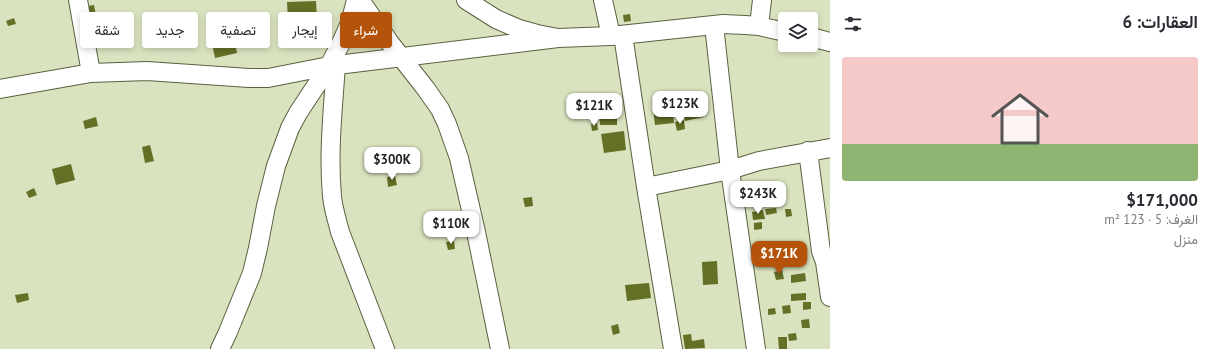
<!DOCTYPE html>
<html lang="ar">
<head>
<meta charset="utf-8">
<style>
	:root { --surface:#fff; --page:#f2f2f3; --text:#2b2b33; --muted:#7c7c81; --accent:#b45309 }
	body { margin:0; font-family:"PT Sans",Vazirmatn,sans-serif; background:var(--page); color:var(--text); direction:rtl; height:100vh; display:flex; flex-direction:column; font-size:15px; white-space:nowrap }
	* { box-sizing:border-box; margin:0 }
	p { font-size:13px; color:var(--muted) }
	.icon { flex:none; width:22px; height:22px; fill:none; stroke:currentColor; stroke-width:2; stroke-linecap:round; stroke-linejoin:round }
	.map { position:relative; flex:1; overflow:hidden; direction:ltr }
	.sheet { display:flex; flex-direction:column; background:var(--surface); width:380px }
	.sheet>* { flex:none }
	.banner { position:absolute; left:12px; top:12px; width:380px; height:36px; direction:rtl; display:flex; gap:8px }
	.tools { position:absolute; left:778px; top:12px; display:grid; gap:8px }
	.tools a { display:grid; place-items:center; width:40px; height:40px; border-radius:4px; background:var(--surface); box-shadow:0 2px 6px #0003; font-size:20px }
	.price { position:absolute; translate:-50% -34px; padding:0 9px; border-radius:8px; background:#fff; color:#222; font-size:13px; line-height:26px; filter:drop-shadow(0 1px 2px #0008) }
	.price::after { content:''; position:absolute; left:50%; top:24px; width:12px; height:9px; margin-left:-6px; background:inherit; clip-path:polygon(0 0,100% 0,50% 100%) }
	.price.selected { background:var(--accent); color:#fff }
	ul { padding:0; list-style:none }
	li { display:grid; align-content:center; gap:8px; height:212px; padding:0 12px }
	li span { display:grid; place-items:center; height:124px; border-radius:4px; color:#555 }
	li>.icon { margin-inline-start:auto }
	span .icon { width:72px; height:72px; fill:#fffc; stroke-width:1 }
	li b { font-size:17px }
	h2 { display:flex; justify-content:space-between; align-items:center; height:48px; padding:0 12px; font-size:17px }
	.pill { padding:0 14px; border-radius:4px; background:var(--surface); box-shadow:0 2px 6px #0003; font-size:14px; line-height:36px }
	.pill.selected { background:var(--accent); color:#fff }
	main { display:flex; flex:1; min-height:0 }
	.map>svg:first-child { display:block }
</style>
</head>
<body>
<main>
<section class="sheet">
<h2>العقارات: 6<svg class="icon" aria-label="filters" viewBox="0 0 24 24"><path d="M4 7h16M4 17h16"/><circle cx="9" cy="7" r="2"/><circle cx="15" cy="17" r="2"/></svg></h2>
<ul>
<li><span style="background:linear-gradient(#f6c9c9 70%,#8fb573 0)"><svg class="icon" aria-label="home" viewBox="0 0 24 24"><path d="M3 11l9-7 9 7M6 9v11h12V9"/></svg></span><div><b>$171,000</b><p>الغرف: 5 · 123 m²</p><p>منزل</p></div></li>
</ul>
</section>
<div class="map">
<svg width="830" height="349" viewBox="0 0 830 349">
	<rect width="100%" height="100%" fill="#dae3bf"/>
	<path fill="#647025" d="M316,1l1,18 -29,2 -1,-19z
		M94,5l3,16 -6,1 -3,-16z
		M630,14l1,7 -7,1 -1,-7z
		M14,18l2,6 -8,2 -2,-5z
		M159,26l2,11 -14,2 -2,-11z
		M234,38l3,15 -22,5 -3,-15z
		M700,93l4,24 -19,4 -5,-25z
		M671,98l3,25 -19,2 -3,-24z
		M617,110v15h-17l-1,-14z
		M96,117l2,9 -13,3 -2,-8z
		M684,120l1,9 -8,2 -2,-9z
		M597,123l1,7 -6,1 -1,-7z
		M624,131l2,19 -22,3 -3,-19z
		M150,145l4,16 -9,2 -3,-16z
		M71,164l4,16 -19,5 -4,-16z
		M395,176l2,9 -9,2 -1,-10z
		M34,188l3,7 -8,3 -3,-6z
		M532,197l1,9 -8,1 -2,-9z
		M776,208l1,5 -11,2 -1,-6z
		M785,209h6l1,7 -6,1z
		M763,210l2,9 -12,1 -1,-8z
		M762,222v7l-8,1v-7z
		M454,241l1,8 -7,1 -2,-8z
		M717,261l1,23 -15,1 -1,-23z
		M782,270l2,9 -8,1 -2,-8z
		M805,273l1,8 -15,2v-8z
		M649,283l2,15 -24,3 -2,-16z
		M28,293l1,7 -12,3 -2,-8z
		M806,293v7l-15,1v-7z
		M803,302h8v7l-8,1z
		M790,305l1,8 -8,1 -1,-8z
		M775,308l1,6 -8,1v-6z
		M809,319l1,9h-8l-1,-8z
		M618,324l2,9 -7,2 -2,-9z
		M796,333l1,7 -8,1 -1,-7z
		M691,334l1,7 12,-2 1,9 -20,1 -2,-14z
		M778,337h9v12h-8z"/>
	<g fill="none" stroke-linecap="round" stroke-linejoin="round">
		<defs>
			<path id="minor" d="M78,0l13,73
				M360,0l30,43 36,46 14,20 7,15 12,34 17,74 24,117
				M466,0l30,19 23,10 18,5 21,4 53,-2 112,-12 22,1 14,1 26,6
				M603,0l8,36
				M714,25l16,145 26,179
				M759,26l3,-26
				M623,35l23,152 27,162
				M811,37l19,5
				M336,65c-3,44 -8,87 -4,131 1,12 5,24 8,36l45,117
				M0,89l91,-16 56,-2 102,7h19l61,-12 229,-28
				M808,151l13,100 4,11 5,35
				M646,187l84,-17 29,-9 71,-13
				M220,349l8,-17 24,-59 6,-25 8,-42 10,-40 14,-38 8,-15 31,-47 13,-25 8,-18 6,-23"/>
		</defs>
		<use href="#minor" stroke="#5a6141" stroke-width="20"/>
		<use href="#minor" stroke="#fff" stroke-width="18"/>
	</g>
</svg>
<div class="tools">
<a><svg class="icon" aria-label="layers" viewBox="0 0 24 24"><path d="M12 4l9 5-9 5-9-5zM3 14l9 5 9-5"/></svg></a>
</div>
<b class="price" style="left:680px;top:125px">$123K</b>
<b class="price" style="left:594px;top:127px">$121K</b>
<b class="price" style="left:392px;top:181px">$300K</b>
<b class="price" style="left:758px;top:215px">$243K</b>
<b class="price" style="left:451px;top:245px">$110K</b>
<b class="price selected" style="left:779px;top:275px">$171K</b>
<div class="banner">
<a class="pill selected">شراء</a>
<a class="pill">إيجار</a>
<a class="pill">تصفية</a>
<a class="pill">جديد</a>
<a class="pill">شقة</a>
</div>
</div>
</main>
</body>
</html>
